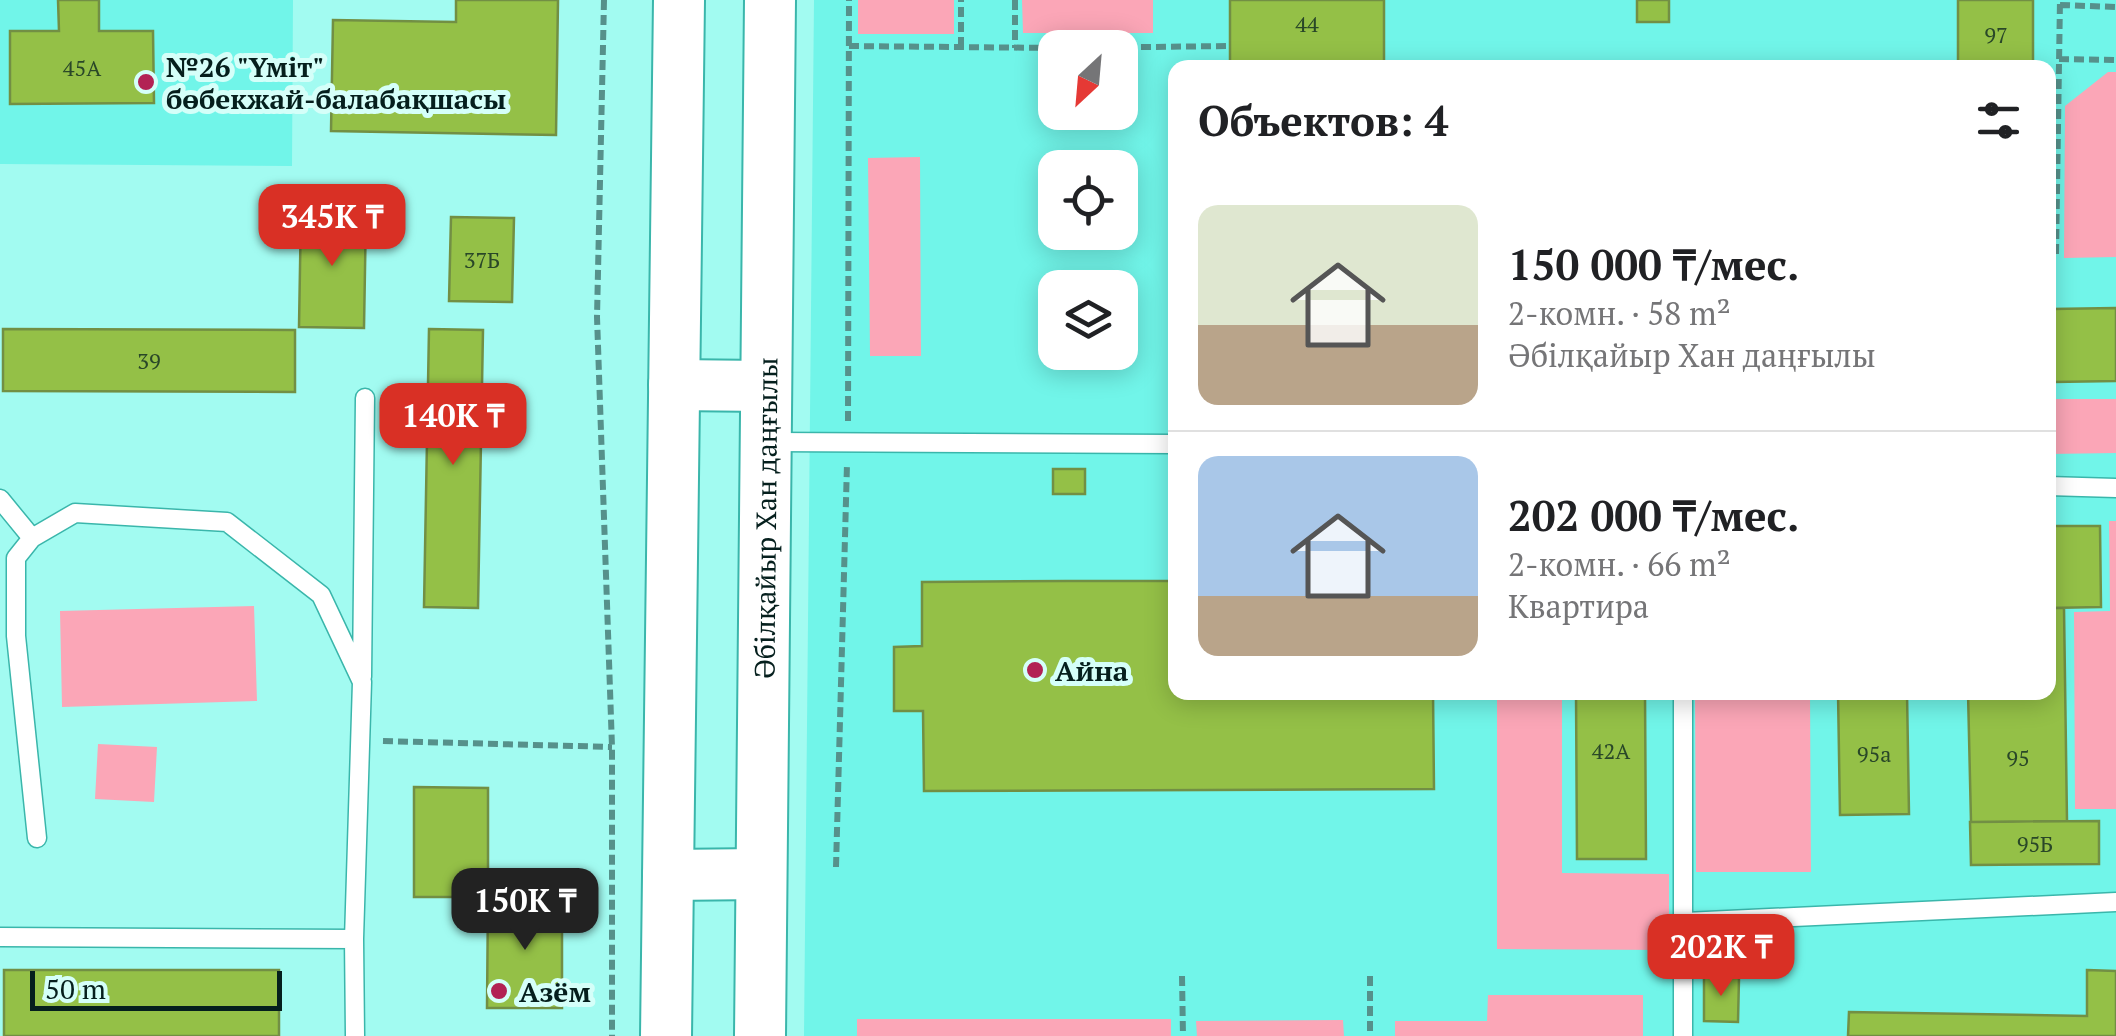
<!DOCTYPE html>
<html lang="ru">
<head>
<meta charset="utf-8">
<style>
	:root { --surface:#fff; --page:#f2f2f2; --text:#202124; --muted:#757577; --line:#e0e0e0; --accent:#d93025 }
	body { margin:0; font-family:"PT Serif",serif; background:var(--page); color:var(--text); height:100vh; display:flex; flex-direction:column; font-size:38px; white-space:nowrap }
	* { box-sizing:border-box; margin:0 }
	p { font-size:32px; color:var(--muted) }
	.icon { flex:none; width:55px; height:55px; fill:none; stroke:currentColor; stroke-width:2; stroke-linecap:round; stroke-linejoin:round }
	.map { position:relative; flex:1; overflow:hidden }
	.drawer { position:absolute; left:1168px; top:60px; width:888px; height:640px; display:flex; flex-direction:column; background:var(--surface); border-radius:20px; box-shadow:0 5px 25px #0003 }
	.drawer>* { flex:none }
	.needle { width:65px; rotate:206deg }
	.fabs { position:absolute; left:1038px; top:30px; display:grid; gap:20px }
	.fabs a { display:grid; place-items:center; width:100px; height:100px; border-radius:20px; background:var(--surface); box-shadow:0 5px 25px #0003; font-size:50px }
	.scale { position:absolute; left:30px; bottom:25px; width:252px; box-sizing:border-box; padding-left:10px; border:5px solid #051f1d; border-top:0; font-size:28px; line-height:35px; white-space:nowrap; color:#051f1d; -webkit-text-stroke:8px #d5fff9; paint-order:stroke }
	.price { position:absolute; translate:-50% -85px; padding:0 22px; border-radius:20px; background:var(--accent); color:#fff; font-size:32px; line-height:65px; filter:drop-shadow(0 2px 5px #0008) }
	.price::after { content:''; position:absolute; left:50%; top:60px; width:30px; height:22px; margin-left:-15px; background:inherit; clip-path:polygon(0 0,100% 0,50% 100%) }
	.price.current { background:#222; color:#fff }
	ul { padding:0; list-style:none }
	li { display:flex; align-items:center; gap:30px; height:250px; padding:0 30px }
	li+li { border-top:2px solid var(--line) }
	li span { display:grid; place-items:center; flex:none; width:280px; height:200px; border-radius:20px; color:#555 }
	li>.icon { margin-inline-start:auto }
	span .icon { width:120px; height:120px; fill:#fffc; stroke-width:1 }
	li b { font-size:42px }
	h2 { display:flex; justify-content:space-between; align-items:center; height:120px; padding:0 30px; font-size:42px }
	.map>svg:first-child { display:block }
</style>
</head>
<body>
<div class="map">
<svg width="2116" height="1036" viewBox="0 0 2116 1036">
	<rect width="100%" height="100%" fill="#a2fbf1"/>
	<path fill="#71f5e9" fill-rule="evenodd" d="M0,0h293l-1,166 -292,-2z
		M814,0h1302v1036h-1312zM1055,48h65v64h-65zM1175,68h873v624h-873zM1055,168h65v64h-65zM1055,288h65v64h-65z"/>
	<path fill="#fba6b7" d="M858,0h96v34h-96z
		M1022,0h131v33h-130z
		M2108,72h8v185l-52,1 1,-152z
		M920,157l1,199h-51l-2,-198z
		M2048,399h68v54l-68,1z
		M2109,521h7v288h-41l-1,-197 36,-1z
		M254,606l3,95 -195,6 -2,-96z
		M1497,693h65v180l107,1v76l-172,-1z
		M1695,693h115l1,179h-115z
		M98,744l59,3 -3,55 -59,-3z
		M1488,995h155v41h-248v-15h92z
		M857,1019h314v17h-314z
		M1343,1020l1,16h-147l-1,-15z"/>
	<path fill="#94c047" stroke="#728f44" stroke-width="2.5" d="M58,0h41v31h54l1,72 -144,1v-73h49z
		M456,0h102l-2,135 -225,-4 2,-111 123,2z
		M1230,0h154v68h-154z
		M1637,0h32v22h-32z
		M1958,0h75v68h-75z
		M301,210l65,1 -2,117 -65,-1z
		M451,217l63,1 -2,84 -63,-1z
		M2116,308v73l-62,1 -2,-73z
		M3,329l292,1v62l-292,-1z
		M429,329l54,1 -5,278 -54,-1z
		M1053,469h32v25h-32z
		M2048,526h52l1,81 -53,1z
		M1066,581h109v111h258l1,97 -510,2 -1,-80h-29v-64l28,-1v-64z
		M2048,608h16l3,213 -96,1 -3,-130h80z
		M1576,692h69l1,167h-69z
		M1838,692h69l2,122 -69,1z
		M414,787l74,1v109h-74z
		M2099,821v43l-128,1 -1,-43z
		M488,897l74,1v110h-75z
		M4,970h275v66h-275z
		M2087,970l29,1v65h-268l1,-24 238,4z
		M1704,977l35,1 -1,44 -34,-1z"/>
	<g fill="none" stroke-linecap="round" stroke-linejoin="round">
		<defs>
			<path id="service" d="M771,442l404,2
				M2048,486l68,2
				M0,499l32,39
				M362,677l3,-279
				M37,838l-21,-202v-78l16,-20 43,-25 152,9 94,73 41,87 -8,257
				M1685,922l431,-20
				M0,937l354,2 1,97
				M1683,1036v-344"/>
			<g id="secondary">
				<path d="M674,385l92,1"/>
				<path d="M668,875l93,-1"/>
				<path d="M666,1036l13,-1036"/>
				<path id="s1" d="M760,1036l10,-1036"/>
			</g>
		</defs>
		<use href="#service" stroke="#3ab6ab" stroke-width="21"/>
		<use href="#secondary" stroke="#3ab6ab" stroke-width="54"/>
		<path stroke="#56918b" stroke-width="6" stroke-dasharray="10 5" stroke-linecap="butt" d="M604,0l-7,317 15,430v289
			M1015,0v48
			M2060,5l56,2
			M849,46l206,2
			M961,47v-47
			M1066,48l164,-2
			M2059,59l57,1
			M2056,254l4,-254
			M848,421l1,-421
			M383,741l229,6
			M836,867l11,-403
			M1182,976l1,60
			M1370,976v60"/>
		<use href="#service" stroke="#fff" stroke-width="18"/>
		<use href="#secondary" stroke="#fff" stroke-width="50"/>
	</g>
	<g fill="#b22254" stroke="#d5fff9" stroke-width="4">
		<circle cx="146" cy="82" r="10"/>
		<circle cx="1035" cy="670" r="10"/>
		<circle cx="499" cy="991" r="10"/>
	</g>
	<g text-anchor="middle" dominant-baseline="central" stroke-width="10" stroke-linejoin="round" paint-order="stroke">
		<g font-size="22" fill="#294728">
			<text x="1307" y="23">44</text>
			<text x="1996" y="34">97</text>
			<text x="82" y="67">45А</text>
			<text x="482" y="259">37Б</text>
			<text x="149" y="360">39</text>
			<text x="1611" y="750">42А</text>
			<text x="1874" y="753">95а</text>
			<text x="2018" y="757">95</text>
			<text x="2035" y="843">95Б</text>
		</g>
		<g font-size="28" font-weight="bold" fill="#051f1d" stroke="#d5fff9" text-anchor="start">
			<text x="166" y="66">№26 "Үміт"<tspan x="166" dy="32">бөбекжай-балабақшасы</tspan></text>
			<text x="1055" y="670">Айна</text>
			<text x="519" y="991">Азём</text>
		</g>
		<g font-size="28" fill="#051f1d" stroke="#d5fff9">
			<text stroke="none"><textPath href="#s1" startOffset="518">Әбілқайыр Хан даңғылы</textPath></text>
		</g>
	</g>
</svg>
<div class="fabs">
<a><svg class="needle" viewBox="-14 -14 28 28"><path d="M0-13l5 13h-10z" fill="#e53935"/><path d="M0 13l5-13h-10z" fill="#757577"/></svg></a>
<a><svg class="icon" aria-label="locate" viewBox="0 0 24 24"><circle cx="12" cy="12" r="6"/><path d="M12 2v4M12 18v4M2 12h4M18 12h4"/></svg></a>
<a><svg class="icon" aria-label="layers" viewBox="0 0 24 24"><path d="M12 4l9 5-9 5-9-5zM3 14l9 5 9-5"/></svg></a>
</div>
<div class="scale">50 m</div>
<b class="price" style="left:332px;top:269px">345K ₸</b>
<b class="price" style="left:453px;top:468px">140K ₸</b>
<b class="price current" style="left:525px;top:953px">150K ₸</b>
<b class="price" style="left:1721px;top:999px">202K ₸</b>
<section class="drawer">
<h2>Объектов: 4<svg class="icon" aria-label="filters" viewBox="0 0 24 24"><path d="M4 7h16M4 17h16"/><circle cx="9" cy="7" r="2"/><circle cx="15" cy="17" r="2"/></svg></h2>
<ul>
<li><span style="background:linear-gradient(#dfe7d0 60%,#b9a48a 0)"><svg class="icon" aria-label="home" viewBox="0 0 24 24"><path d="M3 11l9-7 9 7M6 9v11h12V9"/></svg></span><div><b>150 000 ₸/мес.</b><p>2-комн. · 58 m²</p><p>Әбілқайыр Хан даңғылы</p></div></li>
<li><span style="background:linear-gradient(#a9c7e8 70%,#b9a48a 0)"><svg class="icon" aria-label="home" viewBox="0 0 24 24"><path d="M3 11l9-7 9 7M6 9v11h12V9"/></svg></span><div><b>202 000 ₸/мес.</b><p>2-комн. · 66 m²</p><p>Квартира</p></div></li>
</ul>
</section>
</div>
</body>
</html>
